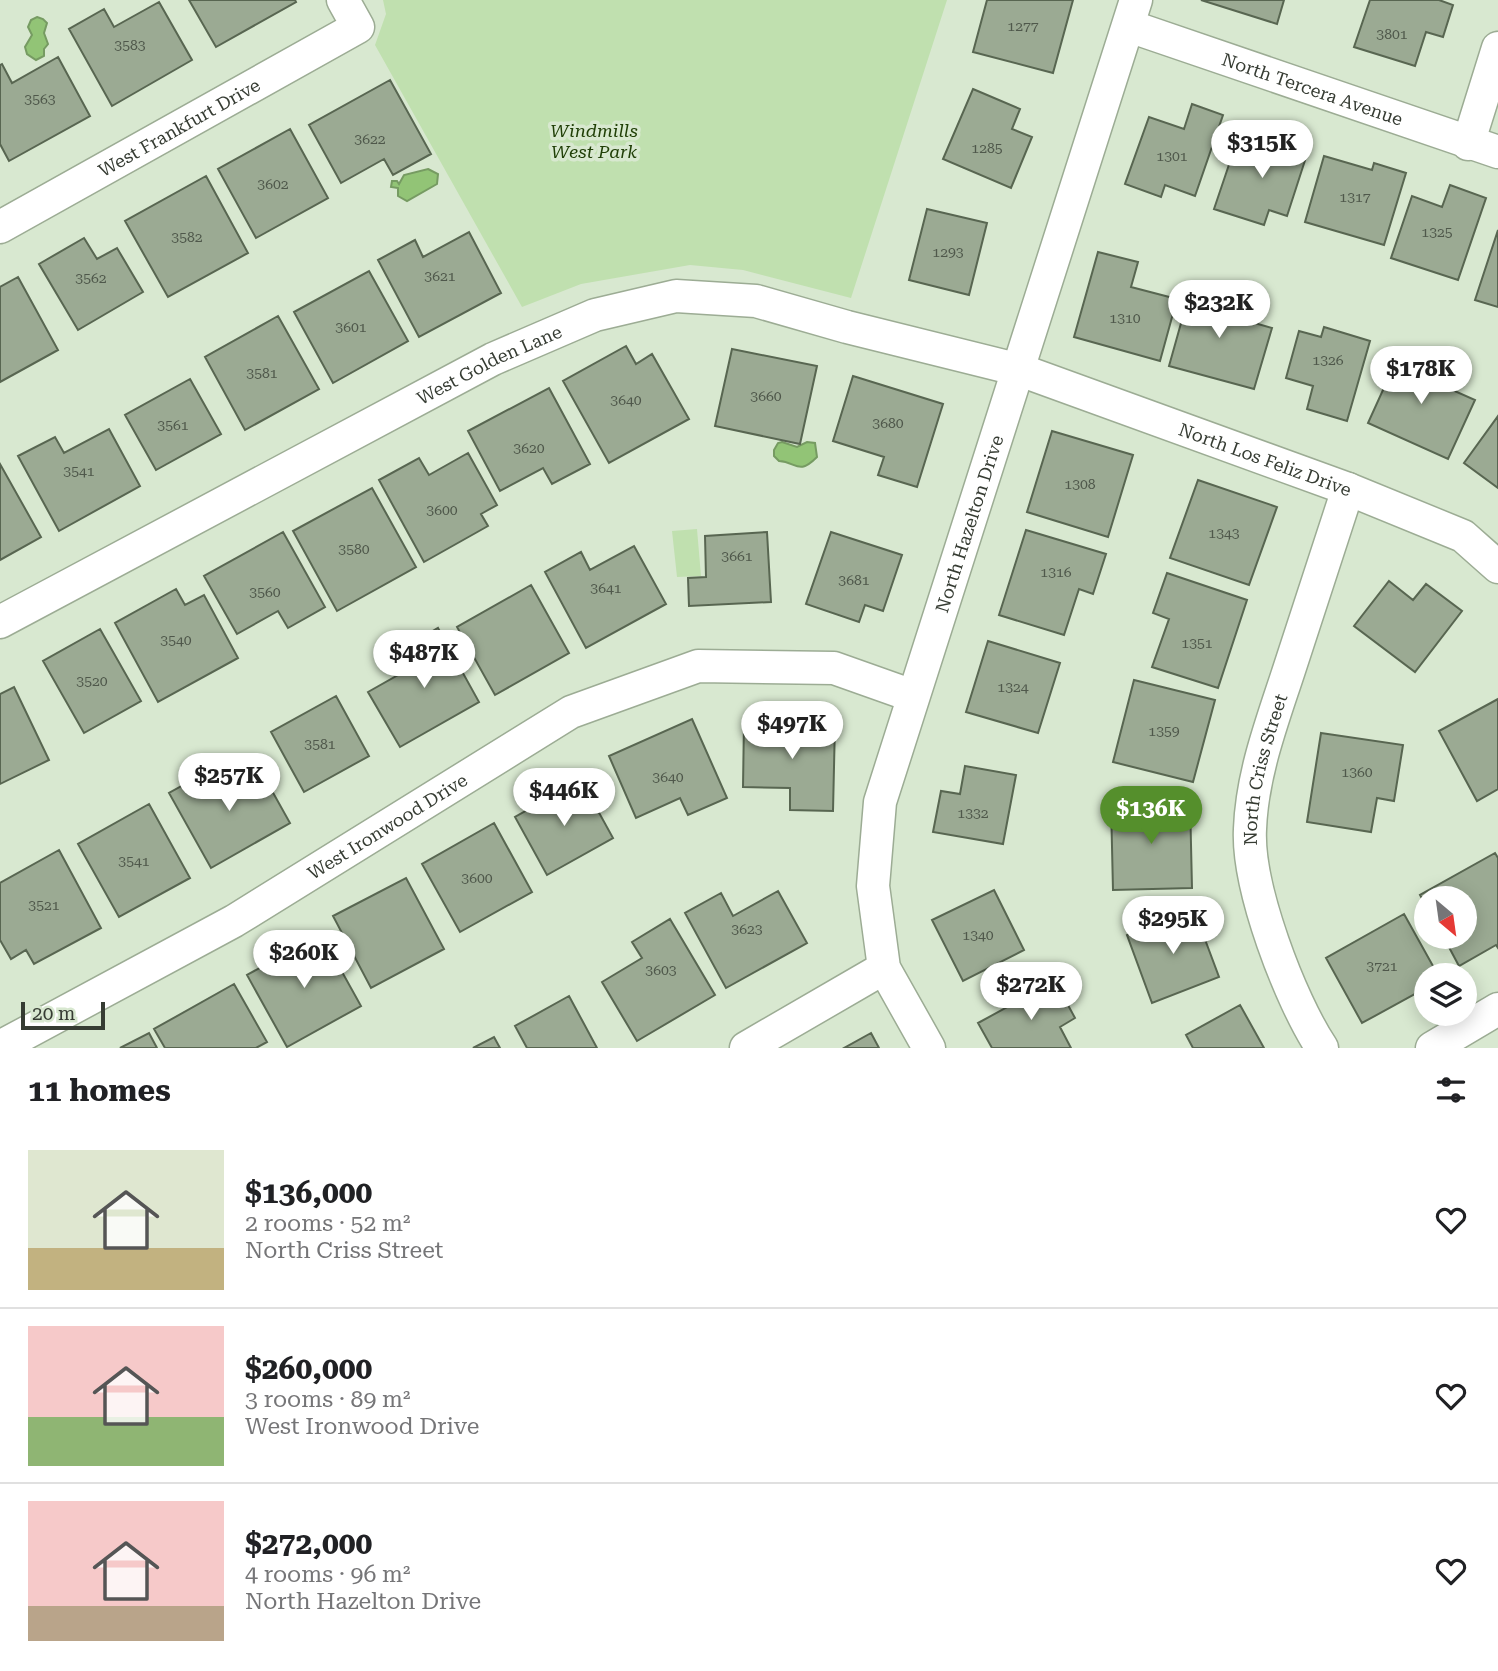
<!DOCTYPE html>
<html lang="en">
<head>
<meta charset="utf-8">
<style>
	:root { --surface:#fff; --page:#f2f2f2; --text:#202124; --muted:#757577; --line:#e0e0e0; --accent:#558f2c }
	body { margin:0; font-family:"Roboto Serif",serif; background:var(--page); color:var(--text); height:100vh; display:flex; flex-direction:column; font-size:26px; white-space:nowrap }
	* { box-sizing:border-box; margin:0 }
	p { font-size:23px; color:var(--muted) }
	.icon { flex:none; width:38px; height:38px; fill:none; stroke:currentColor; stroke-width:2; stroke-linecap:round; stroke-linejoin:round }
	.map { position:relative; height:1048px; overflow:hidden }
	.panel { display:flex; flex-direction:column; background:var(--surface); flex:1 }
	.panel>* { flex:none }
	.needle { width:46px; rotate:151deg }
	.buttons { position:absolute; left:1414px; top:886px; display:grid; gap:14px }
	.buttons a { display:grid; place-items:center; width:63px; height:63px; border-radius:50%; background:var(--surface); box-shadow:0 4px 18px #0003; font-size:35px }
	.scale { position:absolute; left:21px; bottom:18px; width:84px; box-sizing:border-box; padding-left:7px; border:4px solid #363c33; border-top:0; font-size:19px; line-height:24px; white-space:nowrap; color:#363c33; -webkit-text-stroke:5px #d8e8d0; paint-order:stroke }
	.price { position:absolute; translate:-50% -60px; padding:0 16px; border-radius:24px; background:#fff; color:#222; font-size:23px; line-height:46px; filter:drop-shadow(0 2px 4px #0008) }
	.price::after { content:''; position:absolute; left:50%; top:42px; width:21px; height:16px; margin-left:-10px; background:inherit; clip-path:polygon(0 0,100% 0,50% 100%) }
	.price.current { background:var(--accent); color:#fff }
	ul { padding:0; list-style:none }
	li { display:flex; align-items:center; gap:21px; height:175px; padding:0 28px }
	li+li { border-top:2px solid var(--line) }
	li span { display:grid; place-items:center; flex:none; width:196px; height:140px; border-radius:0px; color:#555 }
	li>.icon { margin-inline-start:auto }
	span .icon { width:84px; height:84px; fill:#fffc; stroke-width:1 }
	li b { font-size:30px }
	h2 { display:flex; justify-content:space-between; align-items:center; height:84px; padding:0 28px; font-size:30px }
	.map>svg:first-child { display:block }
</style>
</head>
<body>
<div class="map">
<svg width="1498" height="1048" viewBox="0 0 1498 1048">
	<rect width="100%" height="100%" fill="#d8e8d0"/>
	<path fill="#c0e0af" d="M383,0h564l-96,298 -108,-28 -53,-5 -109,19 -59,23 -147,-262 11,-31z
		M697,529l4,47 -24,1 -5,-46z"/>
	<path fill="#92c476" stroke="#769b62" stroke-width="2" d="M37,17l6,2 4,4 -3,10 4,11 -4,5v7l-8,4 -9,-6 -2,-7 7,-12 -4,-8 3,-7z
		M428,169l10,5 -1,10 -30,17 -9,-5v-8l-7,-1 1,-6h5l2,3 5,-9z
		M782,442l15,5 10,-5 8,1 2,14c-19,19 -20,5 -38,4l-5,-5v-6l4,-7z"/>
	<path fill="#9baa93" stroke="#586651" stroke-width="2" d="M189,0h106l1,2 -80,45z
		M987,0h86l-20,73 -80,-21z
		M1201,0h83l-7,24z
		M1370,0h69l14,5 -10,32 -17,-5 -11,34 -61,-19z
		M159,2l33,58 -80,46 -43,-77 35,-20 10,18z
		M58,57l32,59 -81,45 -9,-17v-79l2,-1 10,19z
		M390,80l41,74 -38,21 -9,-16 -43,24 -32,-58z
		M973,89l47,20 -8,20 20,8 -21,51 -68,-29z
		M1192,104l31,11 -28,81 -30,-11 -4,12 -36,-13 24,-67 35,12z
		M290,129l38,69 -72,40 -38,-69z
		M1276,134l34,11 -23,71 -18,-6 -5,15 -50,-16 23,-68 34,11z
		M1324,156l48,14 2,-7 32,10 -22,72 -79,-23z
		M206,176l42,77 -80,44 -43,-76z
		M1450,185l36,13 -28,82 -67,-22 21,-62 30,11z
		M927,209l60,14 -18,72 -60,-15z
		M1498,230v77l-23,-7z
		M469,232l32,61 -82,44 -41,-77 37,-20 8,17z
		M84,238l13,21 20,-11 26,44 -65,38 -39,-66z
		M1098,252l40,10 -7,25 46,12 -17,62 -86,-24z
		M369,271l39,70 -75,42 -39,-71z
		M18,277l40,73 -58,32v-95z
		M1192,284l41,12 -6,19 45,13 -18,61 -85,-23z
		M278,316l41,73 -74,41 -40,-73z
		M1324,327l46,14 -23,80 -40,-12 6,-23 -27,-8 13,-47 22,6z
		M626,346l10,18 16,-10 37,65 -80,44 -46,-82z
		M1402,348l37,17 -7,16 43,19 -27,59 -80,-36z
		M732,349l85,17 -17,78 -85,-18z
		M853,376l90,28 -26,83 -39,-12 6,-18 -51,-16z
		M190,379l31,55 -65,36 -31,-55z
		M549,388l41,76 -38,20 -9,-16 -43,23 -32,-60z
		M1498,416v72l-34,-25z
		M109,429l31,57 -81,45 -41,-75 37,-19 9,16z
		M1052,431l81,24 -25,82 -81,-25z
		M468,453l29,52 -16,9 7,12 -64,36 -45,-82 40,-22 10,17z
		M0,464l41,73 -41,23z
		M1198,480l79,27 -28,78 -79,-27z
		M372,488l44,79 -79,44 -44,-80z
		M1026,530l80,24 -13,40 -14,-5 -15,46 -65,-20z
		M283,532l42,75 -37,21 -10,-17 -41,23 -33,-58z
		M767,532l4,70 -82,4 -1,-28 18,-1 -1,-41z
		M831,532l71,23 -19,56 -18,-6 -6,17 -53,-18z
		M634,546l32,58 -80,44 -41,-76 36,-20 9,18z
		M1167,573l80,27 -29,88 -66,-21 17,-48 -16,-6z
		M1389,581l24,19 13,-16 36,27 -47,61 -61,-46z
		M531,585l38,68 -74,42 -38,-68z
		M176,589l9,16 19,-10 34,63 -80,44 -43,-79z
		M438,628l41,74 -79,45 -32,-55 44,-25 -10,-18z
		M100,629l41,72 -57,32 -41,-72z
		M988,641l72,22 -22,70 -72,-21z
		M1134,680l81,20 -22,82 -80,-20z
		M14,687l35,73 -49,24v-90z
		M336,696l33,60 -65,36 -33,-60z
		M1498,699v90l-21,12 -38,-70z
		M692,719l35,79 -39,17 -8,-17 -44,20 -27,-62z
		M744,722l91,1 -2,88 -43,-1v-22l-47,-1z
		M1321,733l82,12 -9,56 -17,-3 -6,34 -64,-10z
		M257,764l33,59 -79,45 -42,-75 36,-20 8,15z
		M965,766l51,9 -13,69 -70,-12 8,-41 19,3z
		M581,780l32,58 -66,37 -32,-58z
		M1190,801l2,87 -79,2 -2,-87z
		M149,804l41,74 -71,39 -41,-73z
		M494,823l38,69 -72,40 -38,-68z
		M59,850l42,78 -67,36 -8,-14 -15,9 -11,-19v-57z
		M1495,853l3,5v90l-2,-3 -37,21 -16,-30h22v-38h-39v8l-6,-11z
		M406,878l38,71 -73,39 -38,-72z
		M994,890l30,60 -61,31 -31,-61z
		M778,891l29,52 -81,45 -41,-75 36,-20 12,23z
		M1194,910l25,67 -67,26 -25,-68z
		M1404,914l34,61h-12v13l-64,35 -36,-65z
		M670,919l45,76 -78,46 -35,-59 40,-24 -10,-16z
		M321,934l40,72 -74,41 -40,-72z
		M1055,981l20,37 -15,9 11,21h-79l-14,-25z
		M234,984l33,58 -11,6h-91l-11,-19z
		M569,996l28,52h-70l-12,-22z
		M1240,1005l24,43h-71l-7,-13z
		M149,1033l8,15h-37z
		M871,1033l8,15h-35z
		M494,1037l6,11h-27z"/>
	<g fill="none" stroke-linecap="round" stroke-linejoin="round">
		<defs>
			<g id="minor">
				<path id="s1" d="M1129,26l369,126"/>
				<path d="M1468,144l30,-96"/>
				<path id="s2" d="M0,227l358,-200 -15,-27"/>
				<path id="s3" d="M0,622l493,-263 102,-44 81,-19 80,5 91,26 173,43 328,119 115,47 35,31"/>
				<path id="s4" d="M0,1047l234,-126 337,-209 127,-46 136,2 79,28"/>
				<path d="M746,1048l138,-80"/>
				<path id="s5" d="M929,1048l-45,-80 -11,-82 7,-84 256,-802"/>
				<path id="s6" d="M1322,1048c-32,-48 -75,-161 -72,-219 2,-55 22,-107 39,-159 20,-60 39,-121 59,-181"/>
				<path d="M1432,1048l66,-39"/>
			</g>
		</defs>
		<use href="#minor" stroke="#9cac94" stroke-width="35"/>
		<use href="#minor" stroke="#fff" stroke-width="32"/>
	</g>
	<g text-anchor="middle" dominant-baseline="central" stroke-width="7" stroke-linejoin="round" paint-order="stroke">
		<g font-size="14" fill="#4f584b">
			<text x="1023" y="26">1277</text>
			<text x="1392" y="34">3801</text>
			<text x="130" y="45">3583</text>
			<text x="40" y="99">3563</text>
			<text x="370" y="139">3622</text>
			<text x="987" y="148">1285</text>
			<text x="1172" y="156">1301</text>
			<text x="273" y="184">3602</text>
			<text x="1355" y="197">1317</text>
			<text x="1437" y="232">1325</text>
			<text x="187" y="237">3582</text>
			<text x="948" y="252">1293</text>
			<text x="440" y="276">3621</text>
			<text x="91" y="278">3562</text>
			<text x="1125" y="318">1310</text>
			<text x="351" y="327">3601</text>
			<text x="1328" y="360">1326</text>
			<text x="262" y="373">3581</text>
			<text x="766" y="396">3660</text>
			<text x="626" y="400">3640</text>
			<text x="888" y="423">3680</text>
			<text x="173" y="425">3561</text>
			<text x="529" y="448">3620</text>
			<text x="79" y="471">3541</text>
			<text x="1080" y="484">1308</text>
			<text x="442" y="510">3600</text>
			<text x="1224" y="533">1343</text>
			<text x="354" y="549">3580</text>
			<text x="737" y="556">3661</text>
			<text x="1056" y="572">1316</text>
			<text x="854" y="580">3681</text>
			<text x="606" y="588">3641</text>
			<text x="265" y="592">3560</text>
			<text x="176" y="640">3540</text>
			<text x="1197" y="643">1351</text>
			<text x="92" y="681">3520</text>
			<text x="1013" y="687">1324</text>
			<text x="1164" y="731">1359</text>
			<text x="320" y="744">3581</text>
			<text x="1357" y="772">1360</text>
			<text x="668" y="777">3640</text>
			<text x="973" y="813">1332</text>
			<text x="134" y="861">3541</text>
			<text x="477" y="878">3600</text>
			<text x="44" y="905">3521</text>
			<text x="747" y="929">3623</text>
			<text x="978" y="935">1340</text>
			<text x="1382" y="966">3721</text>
			<text x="661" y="970">3603</text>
		</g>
		<g font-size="18" fill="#363c33" stroke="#d8e8d0">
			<text stroke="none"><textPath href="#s1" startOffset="194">North Tercera Avenue</textPath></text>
			<text stroke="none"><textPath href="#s2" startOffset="205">West Frankfurt Drive</textPath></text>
			<text stroke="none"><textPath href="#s3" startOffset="553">West Golden Lane</textPath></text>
			<text stroke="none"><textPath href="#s3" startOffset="1367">North Los Feliz Drive</textPath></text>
			<text stroke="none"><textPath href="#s5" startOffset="551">North Hazelton Drive</textPath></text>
			<text stroke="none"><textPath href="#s6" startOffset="294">North Criss Street</textPath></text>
			<text stroke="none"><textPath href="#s4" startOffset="446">West Ironwood Drive</textPath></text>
		</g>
		<g font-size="18" font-style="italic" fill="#203f07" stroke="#d8e8d0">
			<text x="594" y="130">Windmills<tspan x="594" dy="21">West Park</tspan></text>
		</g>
	</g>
</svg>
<div class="buttons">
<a><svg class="needle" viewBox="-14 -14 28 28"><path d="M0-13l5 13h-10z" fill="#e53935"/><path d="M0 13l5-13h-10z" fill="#757577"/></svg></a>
<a><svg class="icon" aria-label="layers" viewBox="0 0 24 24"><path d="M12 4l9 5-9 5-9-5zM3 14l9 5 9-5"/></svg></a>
</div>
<div class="scale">20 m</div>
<b class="price" style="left:1262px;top:180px">$315K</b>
<b class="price" style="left:1219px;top:340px">$232K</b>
<b class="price" style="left:1421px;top:406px">$178K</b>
<b class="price" style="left:424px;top:690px">$487K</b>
<b class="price" style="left:792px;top:761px">$497K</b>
<b class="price" style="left:229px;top:813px">$257K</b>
<b class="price" style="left:564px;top:828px">$446K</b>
<b class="price current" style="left:1151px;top:846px">$136K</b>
<b class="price" style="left:1173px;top:956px">$295K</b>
<b class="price" style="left:304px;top:990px">$260K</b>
<b class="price" style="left:1031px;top:1022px">$272K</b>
</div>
<section class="panel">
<h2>11 homes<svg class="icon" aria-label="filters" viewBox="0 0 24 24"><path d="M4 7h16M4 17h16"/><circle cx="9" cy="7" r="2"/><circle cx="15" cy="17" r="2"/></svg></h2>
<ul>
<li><span style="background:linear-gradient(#dfe7d0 70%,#c2b280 0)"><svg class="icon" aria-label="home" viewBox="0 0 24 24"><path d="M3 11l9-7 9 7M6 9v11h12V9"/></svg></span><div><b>$136,000</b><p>2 rooms · 52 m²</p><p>North Criss Street</p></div><svg class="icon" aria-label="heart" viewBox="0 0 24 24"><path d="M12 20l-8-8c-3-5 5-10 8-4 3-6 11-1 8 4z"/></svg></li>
<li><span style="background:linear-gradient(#f6c9c9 65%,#8fb573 0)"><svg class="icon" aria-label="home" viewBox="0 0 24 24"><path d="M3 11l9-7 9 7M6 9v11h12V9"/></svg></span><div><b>$260,000</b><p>3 rooms · 89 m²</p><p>West Ironwood Drive</p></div><svg class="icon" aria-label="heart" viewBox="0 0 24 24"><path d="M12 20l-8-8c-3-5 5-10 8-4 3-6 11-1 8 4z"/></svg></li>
<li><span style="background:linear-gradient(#f6c9c9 75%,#b9a48a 0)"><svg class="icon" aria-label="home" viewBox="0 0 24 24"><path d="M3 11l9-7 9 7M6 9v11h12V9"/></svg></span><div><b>$272,000</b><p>4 rooms · 96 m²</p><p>North Hazelton Drive</p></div><svg class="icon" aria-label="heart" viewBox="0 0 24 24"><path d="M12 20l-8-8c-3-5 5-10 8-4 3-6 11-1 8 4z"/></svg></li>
</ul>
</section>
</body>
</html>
